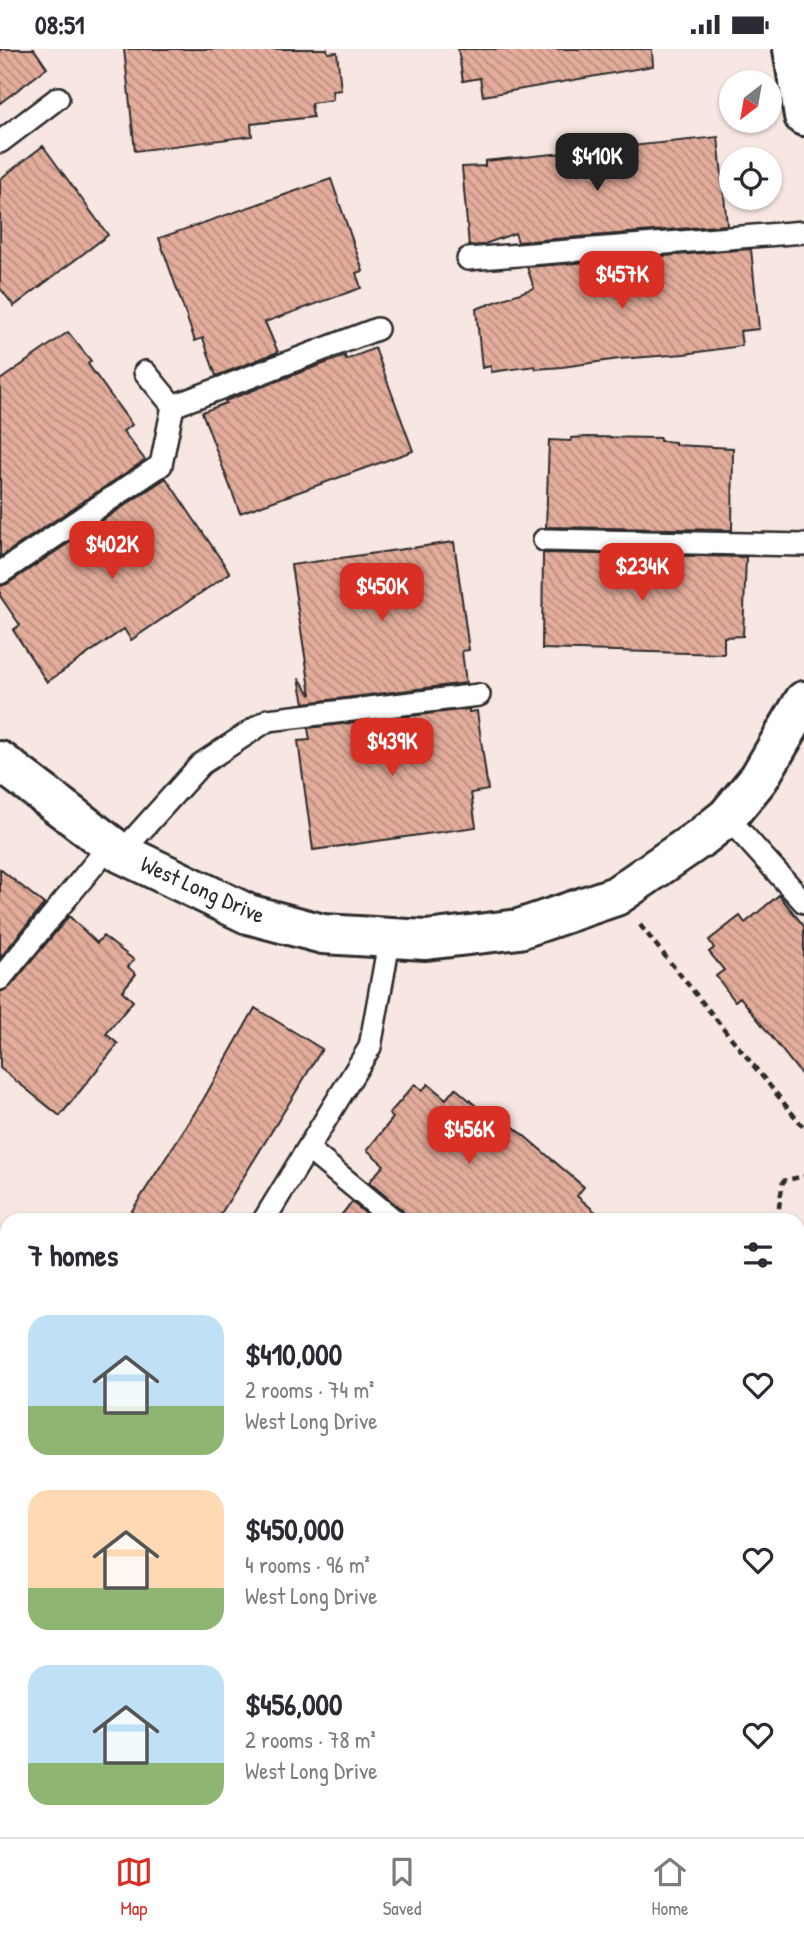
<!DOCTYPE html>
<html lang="en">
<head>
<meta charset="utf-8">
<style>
	:root { --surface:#fff; --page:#f2f2f3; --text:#2b2b33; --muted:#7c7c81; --line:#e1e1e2; --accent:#d93025 }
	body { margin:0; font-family:"Patrick Hand",sans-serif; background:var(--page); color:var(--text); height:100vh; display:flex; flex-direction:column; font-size:26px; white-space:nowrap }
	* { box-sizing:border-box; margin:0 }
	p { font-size:23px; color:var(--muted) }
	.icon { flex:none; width:38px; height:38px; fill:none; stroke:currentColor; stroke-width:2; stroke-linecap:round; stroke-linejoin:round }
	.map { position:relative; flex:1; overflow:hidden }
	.details { position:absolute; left:0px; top:1164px; width:805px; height:625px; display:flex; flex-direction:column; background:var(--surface); border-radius:21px 21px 0 0; box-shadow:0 2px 5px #0004 }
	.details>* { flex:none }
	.needle { width:46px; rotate:211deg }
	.fabs { position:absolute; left:719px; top:21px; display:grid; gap:14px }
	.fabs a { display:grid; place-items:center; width:63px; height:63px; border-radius:50%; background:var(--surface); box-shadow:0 2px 5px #0004; font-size:35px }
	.price { position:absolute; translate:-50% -60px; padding:0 16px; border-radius:14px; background:var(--accent); color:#fff; font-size:23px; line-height:46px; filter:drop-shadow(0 2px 4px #0008) }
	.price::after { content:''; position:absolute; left:50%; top:42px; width:21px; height:16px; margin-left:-10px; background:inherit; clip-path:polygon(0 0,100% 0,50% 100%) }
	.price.on { background:#222; color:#fff }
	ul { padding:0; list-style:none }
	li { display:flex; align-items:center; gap:21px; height:175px; padding:0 28px }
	li span { display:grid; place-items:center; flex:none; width:196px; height:140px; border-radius:21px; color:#555 }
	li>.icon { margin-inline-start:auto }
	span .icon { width:84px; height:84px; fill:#fffc; stroke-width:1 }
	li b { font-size:30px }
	h2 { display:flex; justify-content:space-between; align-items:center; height:84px; padding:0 28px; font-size:30px }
	.status { display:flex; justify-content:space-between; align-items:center; height:49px; padding:0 35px; background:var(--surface); direction:ltr }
	.status svg { height:19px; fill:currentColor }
	.menu { display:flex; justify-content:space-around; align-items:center; height:98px; border-top:2px solid var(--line); background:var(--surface); font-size:19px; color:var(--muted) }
	.menu a { display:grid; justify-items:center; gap:4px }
	.menu .on { color:var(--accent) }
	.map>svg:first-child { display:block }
</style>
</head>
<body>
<div class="status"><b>08:51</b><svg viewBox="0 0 49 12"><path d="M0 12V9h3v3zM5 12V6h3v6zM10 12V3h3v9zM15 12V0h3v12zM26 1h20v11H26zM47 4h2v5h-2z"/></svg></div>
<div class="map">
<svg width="804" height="1788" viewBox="0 0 804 1788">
	<defs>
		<pattern id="building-back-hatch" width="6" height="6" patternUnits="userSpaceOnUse" patternTransform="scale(1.75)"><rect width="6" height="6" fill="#e3ac9b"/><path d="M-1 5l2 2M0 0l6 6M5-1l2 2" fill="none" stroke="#b88c7f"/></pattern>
	</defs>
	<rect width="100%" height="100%" fill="#f7e6e1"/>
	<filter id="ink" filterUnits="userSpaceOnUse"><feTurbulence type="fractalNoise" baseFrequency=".0143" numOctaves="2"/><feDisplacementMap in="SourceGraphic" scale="14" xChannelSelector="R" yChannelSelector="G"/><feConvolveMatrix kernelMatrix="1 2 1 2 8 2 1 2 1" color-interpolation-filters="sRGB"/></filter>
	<g filter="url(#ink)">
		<path fill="url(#building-back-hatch)" stroke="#2b2b2b" stroke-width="2" d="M0,0h34l13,19 -47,35z
			M124,0h203l1,4 9,-1 4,38 -9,1 1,9 -22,3 2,14 -62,7 1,12 -117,15z
			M458,0h194l1,17 -170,30 -3,-18 -17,3z
			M718,88l9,88 -209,17 -3,-9 -33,12 -13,1 -7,-79 23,-1v-5z
			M43,97l65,89 -94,71 -14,-18v-109z
			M331,130l32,92 -7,2 5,15 -96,34 13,30 -62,24 -13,-38 -8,3 -36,-103z
			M751,200l8,80 -19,2 2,15 -58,8 -65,5 -57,8 -26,2 -1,-3 -44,6v-6l-9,2 -6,-59 58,-21 -7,-21z
			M68,283l23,29 -3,3 44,61 -9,6 22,29 -145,97v-177z
			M375,299l38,103 -173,62 -38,-101 24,-9 -1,-2 71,-27 49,-18 1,4z
			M587,388l73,1v3l15,1v3l58,3 -1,82 -186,-3 3,-87 22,1v-3z
			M166,429l64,95 -99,67 -7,-11 -77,53 -34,-52 7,-5 -20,-29v-10l7,-2z
			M454,493l15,108 -7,1 4,32 -162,20 -5,-25 12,17 -20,-130z
			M543,504l203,4 -3,79 -19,1v17l-182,-5z
			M469,660v3l8,-1 11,79 -17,3 5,34 -163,23 -15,-109 12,-1 -2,-12z
			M0,820l44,35 -44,54z
			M779,846l25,31v152l-64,-81 -5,4 -19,-25 8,-6 -15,-18 5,-4 -5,-8 31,-24 5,7z
			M69,867l28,27 6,-7 31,24 -6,7 8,7 -14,17 11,10 -27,33 12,10 -58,72 -60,-48v-76l10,-5z
			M255,959l67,41 -31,51 -74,120h-91l77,-120z
			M415,1035l7,7 6,-7 18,15 9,-11 34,29 5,-7 90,77 -7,9 28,24h-198l-5,-10 -33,-28 15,-17 -17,-15 26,-32 -4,-4z
			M352,1153l21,18h-36z"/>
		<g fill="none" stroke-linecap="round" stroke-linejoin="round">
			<defs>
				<path id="lane" d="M0,93l58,-44
					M468,210l336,-27
					M145,323l28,34
					M544,491l260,5
					M0,524l161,-108 12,-59 204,-77
					M727,768l77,85
					M121,804l80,-89 67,-44 211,-25
					M0,930l110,-134
					M308,1100l86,71
					M264,1171l106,-173 20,-110
					M0,1446l7,-5
					M798,1540l6,-5
					M490,1788l8,-6"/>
				<path id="street" d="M793,0l11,67
					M0,712l121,92 127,61 75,20 103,6 93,-11 97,-33 87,-60 24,-19 32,-39 45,-77"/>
			</defs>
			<use href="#lane" stroke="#2b2b2b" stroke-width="26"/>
			<use href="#street" stroke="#2b2b2b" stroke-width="44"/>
			<path stroke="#2b2b2b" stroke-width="4.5" stroke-dasharray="7 5" stroke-linecap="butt" d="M640,876l164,203
				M777,1171l6,-39 21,-5"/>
			<use href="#lane" stroke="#fff" stroke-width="21"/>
			<use href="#street" stroke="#fff" stroke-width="38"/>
			<path stroke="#2b2b2b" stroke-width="5" stroke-dasharray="10 5" stroke-linecap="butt" d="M798,1697l6,-5
				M798,1743l6,-5
				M686,1788l8,-6
				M738,1788l8,-6"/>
		</g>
	</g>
	<g text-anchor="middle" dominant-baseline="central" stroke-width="6" stroke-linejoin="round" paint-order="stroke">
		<g font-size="23" fill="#2b2b2b" stroke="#fff">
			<text transform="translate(203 840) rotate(24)">West Long Drive</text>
		</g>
	</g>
</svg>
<div class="fabs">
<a><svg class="needle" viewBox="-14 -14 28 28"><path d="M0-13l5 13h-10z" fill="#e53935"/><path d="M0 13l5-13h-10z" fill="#7c7c81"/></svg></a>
<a><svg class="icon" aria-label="locate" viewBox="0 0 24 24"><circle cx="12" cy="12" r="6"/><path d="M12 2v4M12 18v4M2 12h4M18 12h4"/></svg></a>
</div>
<b class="price on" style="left:597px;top:144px">$410K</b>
<b class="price" style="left:622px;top:262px">$457K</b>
<b class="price" style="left:112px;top:532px">$402K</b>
<b class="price" style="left:642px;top:554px">$234K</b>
<b class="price" style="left:382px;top:574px">$450K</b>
<b class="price" style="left:392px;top:729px">$439K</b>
<b class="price" style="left:469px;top:1117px">$456K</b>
<section class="details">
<h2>7 homes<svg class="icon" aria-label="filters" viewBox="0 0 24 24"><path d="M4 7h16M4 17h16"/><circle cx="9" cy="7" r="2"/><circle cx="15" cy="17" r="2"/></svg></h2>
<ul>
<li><span style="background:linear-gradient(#bfe0f5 65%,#8fb573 0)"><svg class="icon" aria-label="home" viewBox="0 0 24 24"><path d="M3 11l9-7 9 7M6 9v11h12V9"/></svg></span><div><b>$410,000</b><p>2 rooms · 74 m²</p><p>West Long Drive</p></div><svg class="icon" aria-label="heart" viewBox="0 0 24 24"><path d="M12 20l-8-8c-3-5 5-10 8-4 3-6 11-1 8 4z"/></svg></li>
<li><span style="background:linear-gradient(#ffd9b3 70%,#8fb573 0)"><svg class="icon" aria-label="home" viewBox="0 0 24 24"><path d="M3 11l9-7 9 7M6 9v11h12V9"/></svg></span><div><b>$450,000</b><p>4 rooms · 96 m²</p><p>West Long Drive</p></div><svg class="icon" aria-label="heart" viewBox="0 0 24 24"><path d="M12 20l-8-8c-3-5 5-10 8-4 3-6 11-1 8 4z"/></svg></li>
<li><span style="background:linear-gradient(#bfe0f5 70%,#8fb573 0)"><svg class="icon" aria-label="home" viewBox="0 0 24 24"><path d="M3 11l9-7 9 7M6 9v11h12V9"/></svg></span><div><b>$456,000</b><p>2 rooms · 78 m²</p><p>West Long Drive</p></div><svg class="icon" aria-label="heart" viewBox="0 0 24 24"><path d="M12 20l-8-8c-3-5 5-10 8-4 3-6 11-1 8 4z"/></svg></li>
</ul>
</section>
</div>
<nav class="menu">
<a class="on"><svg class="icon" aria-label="map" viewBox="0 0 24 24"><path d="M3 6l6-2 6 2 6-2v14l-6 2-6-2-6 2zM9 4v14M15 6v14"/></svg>Map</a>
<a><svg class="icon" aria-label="saved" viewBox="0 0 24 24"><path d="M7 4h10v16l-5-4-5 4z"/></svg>Saved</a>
<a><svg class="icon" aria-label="home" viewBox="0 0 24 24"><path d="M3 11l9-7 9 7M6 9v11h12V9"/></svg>Home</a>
</nav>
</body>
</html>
